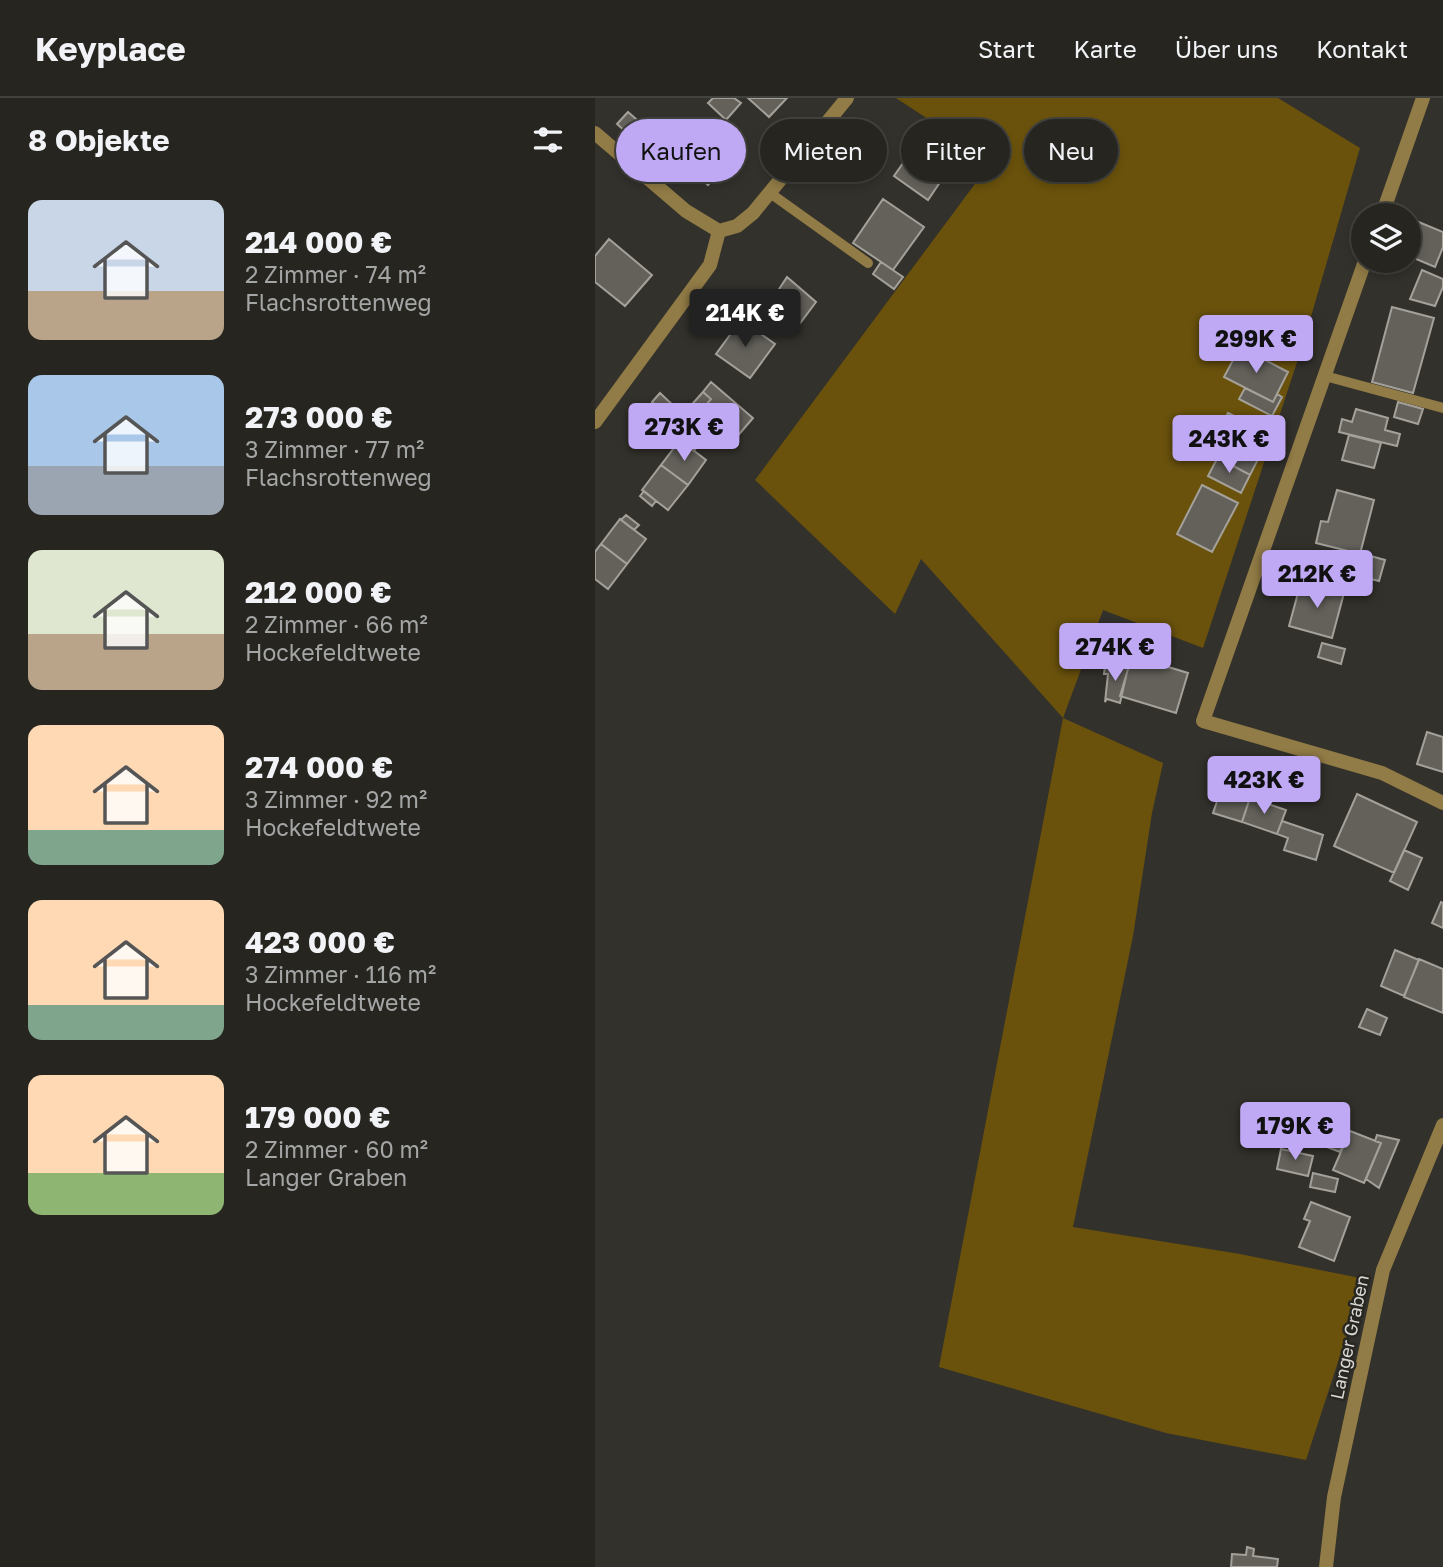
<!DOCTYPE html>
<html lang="de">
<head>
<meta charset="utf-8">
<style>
	:root { --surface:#262520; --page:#2e2d29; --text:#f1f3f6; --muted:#a4a5a5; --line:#42423e; --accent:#bfa9f4 }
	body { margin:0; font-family:"Golos Text",sans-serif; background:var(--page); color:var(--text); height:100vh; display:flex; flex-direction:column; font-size:26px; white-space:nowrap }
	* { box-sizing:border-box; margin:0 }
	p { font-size:23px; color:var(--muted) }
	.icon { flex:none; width:38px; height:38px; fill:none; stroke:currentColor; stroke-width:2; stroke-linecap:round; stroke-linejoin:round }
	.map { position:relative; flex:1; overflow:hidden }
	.side { display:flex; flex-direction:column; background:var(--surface); width:595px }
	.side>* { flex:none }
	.guide { position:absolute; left:21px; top:21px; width:665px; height:63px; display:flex; gap:14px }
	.controls { position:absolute; left:756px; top:105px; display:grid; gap:14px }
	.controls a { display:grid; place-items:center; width:70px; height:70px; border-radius:50%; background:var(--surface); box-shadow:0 4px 10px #0003,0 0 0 2px var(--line); font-size:35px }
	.price { position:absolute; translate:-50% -60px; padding:0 16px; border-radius:7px; background:var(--accent); color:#111; font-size:23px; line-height:46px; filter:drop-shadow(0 2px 4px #0008) }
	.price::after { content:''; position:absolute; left:50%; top:42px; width:21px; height:16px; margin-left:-10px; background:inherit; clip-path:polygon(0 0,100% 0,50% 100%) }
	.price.selected { background:#222; color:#fff }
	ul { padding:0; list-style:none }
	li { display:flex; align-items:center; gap:21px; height:175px; padding:0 28px }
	li span { display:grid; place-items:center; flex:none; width:196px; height:140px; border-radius:14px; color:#555 }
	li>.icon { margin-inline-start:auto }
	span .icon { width:84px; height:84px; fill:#fffc; stroke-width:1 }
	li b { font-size:30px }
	h2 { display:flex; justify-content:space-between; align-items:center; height:84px; padding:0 28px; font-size:30px }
	.pill { padding:0 24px; border-radius:32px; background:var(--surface); box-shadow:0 4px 10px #0003,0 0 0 2px var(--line); font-size:24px; line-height:63px }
	.pill.selected { background:var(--accent); color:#111 }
	header { display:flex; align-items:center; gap:42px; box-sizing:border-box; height:98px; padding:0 35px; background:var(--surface); border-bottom:2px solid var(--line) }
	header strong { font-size:33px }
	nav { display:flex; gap:38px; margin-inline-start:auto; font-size:24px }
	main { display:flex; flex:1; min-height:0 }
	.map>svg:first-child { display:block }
</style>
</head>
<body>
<header>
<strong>Keyplace</strong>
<nav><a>Start</a><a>Karte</a><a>Über uns</a><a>Kontakt</a></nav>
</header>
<main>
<section class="side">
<h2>8 Objekte<svg class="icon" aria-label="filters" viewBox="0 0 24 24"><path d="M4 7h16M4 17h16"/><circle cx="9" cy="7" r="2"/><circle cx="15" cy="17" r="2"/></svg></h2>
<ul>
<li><span style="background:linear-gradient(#c9d6e8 65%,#b9a48a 0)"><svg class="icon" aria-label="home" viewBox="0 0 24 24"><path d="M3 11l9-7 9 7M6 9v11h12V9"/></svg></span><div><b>214 000 €</b><p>2 Zimmer · 74 m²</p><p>Flachsrottenweg</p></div></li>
<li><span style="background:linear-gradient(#a9c7e8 65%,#9aa5b1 0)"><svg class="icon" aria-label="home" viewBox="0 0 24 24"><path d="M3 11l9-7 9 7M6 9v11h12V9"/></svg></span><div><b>273 000 €</b><p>3 Zimmer · 77 m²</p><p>Flachsrottenweg</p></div></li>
<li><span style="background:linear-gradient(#dfe7d0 60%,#b9a48a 0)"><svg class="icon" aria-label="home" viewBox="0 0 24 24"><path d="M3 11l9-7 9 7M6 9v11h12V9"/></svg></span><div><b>212 000 €</b><p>2 Zimmer · 66 m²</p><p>Hockefeldtwete</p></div></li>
<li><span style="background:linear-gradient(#ffd9b3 75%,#7fa58c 0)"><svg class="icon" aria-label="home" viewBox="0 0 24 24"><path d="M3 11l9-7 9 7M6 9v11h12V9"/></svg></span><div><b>274 000 €</b><p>3 Zimmer · 92 m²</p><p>Hockefeldtwete</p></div></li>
<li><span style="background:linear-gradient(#ffd9b3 75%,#7fa58c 0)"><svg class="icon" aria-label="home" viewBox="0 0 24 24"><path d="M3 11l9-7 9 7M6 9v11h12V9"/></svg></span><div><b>423 000 €</b><p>3 Zimmer · 116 m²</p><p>Hockefeldtwete</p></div></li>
<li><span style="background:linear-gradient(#ffd9b3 70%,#8fb573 0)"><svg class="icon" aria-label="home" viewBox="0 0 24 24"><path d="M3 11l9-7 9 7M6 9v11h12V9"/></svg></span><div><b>179 000 €</b><p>2 Zimmer · 60 m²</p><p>Langer Graben</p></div></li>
</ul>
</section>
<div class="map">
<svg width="848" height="1469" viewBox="0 0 848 1469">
	<rect width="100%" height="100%" fill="#33312b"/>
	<path fill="#6a520c" d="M301,0h382l82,50 -57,196 -100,304 -100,-38 -40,108 100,45 -11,50 -19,123 -60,291 167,27 125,25 -59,181 -140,-27 -227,-66 124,-649 -142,-159 -26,55 -140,-134 237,-319z"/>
	<path fill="#64615b" stroke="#a4a19a" stroke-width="2" d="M118,0h21l7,5 -15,17 -18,-17z
		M153,0h39l-18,19z
		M33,14l31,27 -11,13 -31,-28z
		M99,22l20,18 -26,29 -20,-18z
		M119,40l20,17 -26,30 -20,-18z
		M325,41l33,24 -25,37 -34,-24z
		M265,52l20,14 -8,11 -20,-13z
		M288,101l41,28 -31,43 -40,-27z
		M814,120l34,14v15l-8,20 -26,-11z
		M14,141l43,36 -27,31 -30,-24v-26z
		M286,164l22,15 -9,12 -21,-15z
		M827,172l21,9v8l-8,19 -25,-7z
		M192,179l29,25 -21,28 -29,-21z
		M797,209l42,11 -21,75 -41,-11z
		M146,222l34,24 -25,34 -34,-24z
		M645,249l48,25 -15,30 -49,-25z
		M116,284l42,36 -18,21 -33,-29 9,-11 -8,-7z
		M650,290l28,14 4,-8 5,3 -10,19 -33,-17z
		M108,294l8,7 -9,11 8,7 -8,9 -16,-15z
		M65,295l17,16 -8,9 -17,-16z
		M803,304l25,7 -5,15 -24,-7z
		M761,311l32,9 -3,12 15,4 -3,12 -58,-14 3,-13 10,3z
		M633,315l43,21 -21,41 -42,-22z
		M115,319l10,9 -8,9 -10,-9z
		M754,337l32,8 -7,25 -32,-8z
		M90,338l13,9 -4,6 -12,-10z
		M85,342l26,20 -18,25 -27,-20z
		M623,359l32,18 -9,18 -33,-17z
		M66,367l27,20 -20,25 -26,-20z
		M607,387l36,18 -26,49 -35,-18z
		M742,392l37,10 -14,54 -44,-11 5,-22 7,1z
		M49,393l12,10 -4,5 -12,-10z
		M31,417l13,10 -5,5 -13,-10z
		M25,421l26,20 -19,25 -26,-20z
		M6,446l26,20 -19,25 -13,-10v-27z
		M765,455l25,7 -6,21 -24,-6z
		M706,484l43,11 -12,45 -43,-12z
		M727,545l23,6 -4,15 -23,-7z
		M537,558l56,17 -12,40 -56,-17z
		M510,568l23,2 -8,35 -13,-4 -2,3 3,-28h-4z
		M832,634l16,5v35l-26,-8z
		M630,680l28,10 -11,34 -29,-9z
		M762,696l60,28 -23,51 -60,-27z
		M655,700l36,12 -9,24 -35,-12z
		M687,723l41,14 -7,25 -32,-10 4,-12 -11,-4z
		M809,752l18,8 -14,32 -18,-9z
		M846,804l2,1v25l-11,-5z
		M800,852l24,10 -15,36 -23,-10z
		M824,861l24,10v44l-39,-16z
		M772,911l20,9 -7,17 -21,-8z
		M738,1027l16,7 -9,20 -16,-6z
		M755,1033l31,12 -17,40 -31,-13z
		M782,1037l22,5 -20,48 -13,-9 15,-36 -6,-2z
		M686,1051l32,7 -5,20 -31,-7z
		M718,1075l25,6 -3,13 -25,-5z
		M716,1104l39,15 -16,44 -35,-14 11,-26 -6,-2z
		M652,1449l7,2 -1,7 25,3 -1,8h-46l1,-13 14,1z"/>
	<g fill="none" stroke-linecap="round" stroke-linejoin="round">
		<path stroke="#917b46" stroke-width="10" d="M175,95l98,70
			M730,278l118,32"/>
		<path stroke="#917b46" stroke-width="14" d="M0,35l91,78 33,20
			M787,117l41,-117
			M124,133l18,-5 16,-13 94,-115
			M770,163l-162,460 179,52 61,30
			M0,324l115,-157 9,-34
			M731,1469l8,-70 49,-227 60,-145"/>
	</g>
	<g text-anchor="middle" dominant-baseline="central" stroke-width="5" stroke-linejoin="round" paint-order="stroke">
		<g font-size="18" fill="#dad8d4" stroke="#292721">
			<text transform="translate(754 1239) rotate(-78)">Langer Graben</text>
		</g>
	</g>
</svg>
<div class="controls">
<a><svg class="icon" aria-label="layers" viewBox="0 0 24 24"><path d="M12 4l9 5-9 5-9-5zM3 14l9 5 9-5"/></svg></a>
</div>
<b class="price selected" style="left:150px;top:251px">214K €</b>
<b class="price" style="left:661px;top:277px">299K €</b>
<b class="price" style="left:89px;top:365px">273K €</b>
<b class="price" style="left:634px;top:377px">243K €</b>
<b class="price" style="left:722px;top:512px">212K €</b>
<b class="price" style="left:520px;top:585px">274K €</b>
<b class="price" style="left:669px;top:718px">423K €</b>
<b class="price" style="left:700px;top:1064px">179K €</b>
<div class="guide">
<a class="pill selected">Kaufen</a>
<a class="pill">Mieten</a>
<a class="pill">Filter</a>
<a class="pill">Neu</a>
</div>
</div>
</main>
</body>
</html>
